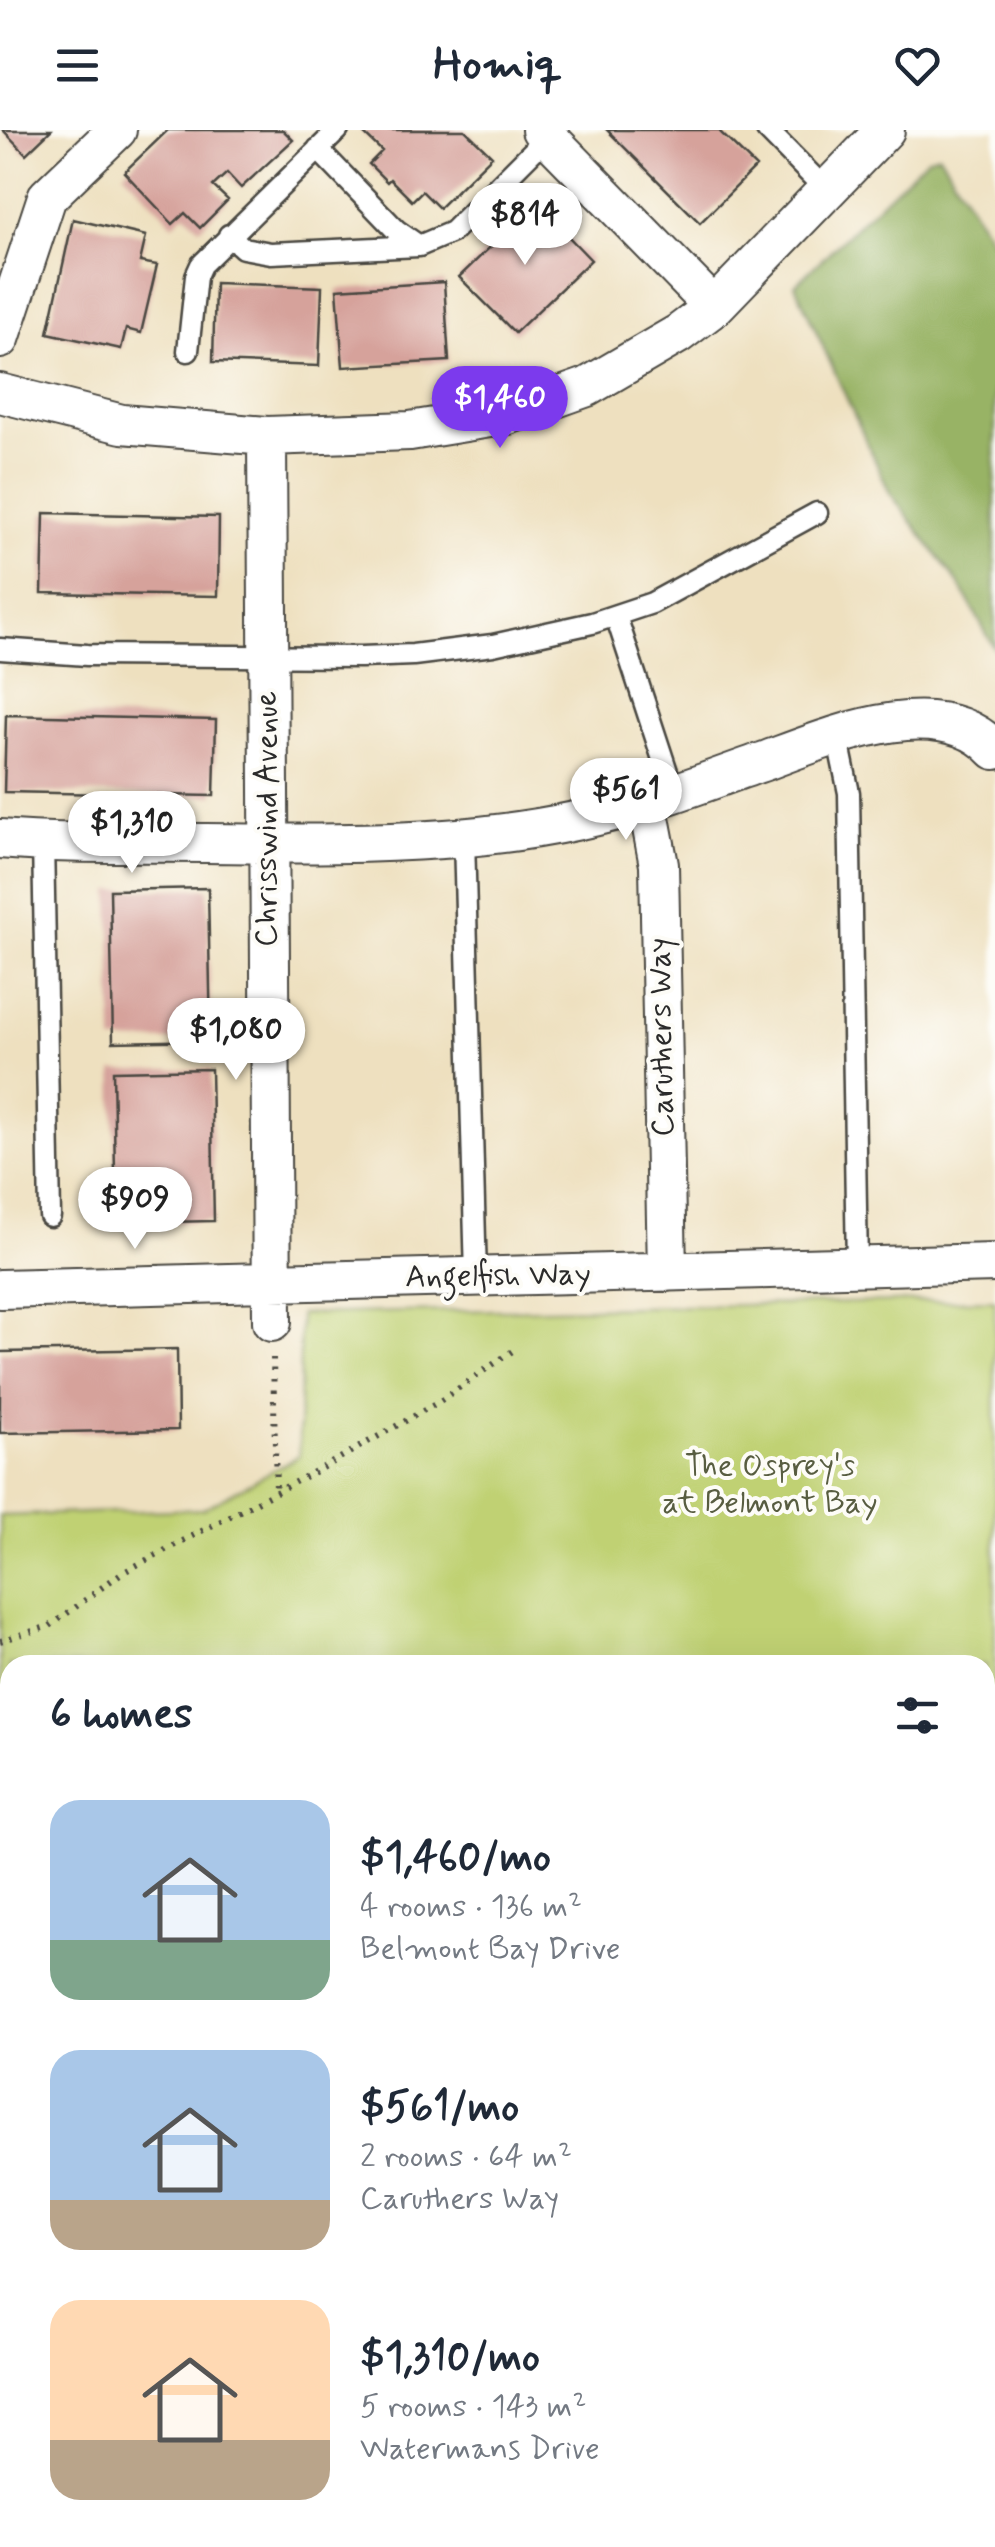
<!DOCTYPE html>
<html lang="en">
<head>
<meta charset="utf-8">
<style>
	:root { --surface:#fff; --page:#f6f6f7; --text:#1f2937; --muted:#747a83; --accent:#7c3aed }
	body { margin:0; font-family:Mynerve,sans-serif; background:var(--page); color:var(--text); height:100vh; display:flex; flex-direction:column; font-size:38px; white-space:nowrap }
	* { box-sizing:border-box; margin:0 }
	p { font-size:32px; color:var(--muted) }
	.icon { flex:none; width:55px; height:55px; fill:none; stroke:currentColor; stroke-width:2; stroke-linecap:round; stroke-linejoin:round }
	.map { position:relative; flex:1; overflow:hidden }
	.details { position:absolute; left:0px; top:1525px; width:995px; height:892px; display:flex; flex-direction:column; background:var(--surface); border-radius:30px 30px 0 0; box-shadow:0 10px 40px #0002 }
	.details>* { flex:none }
	.price { position:absolute; translate:-50% -85px; padding:0 22px; border-radius:35px; background:#fff; color:#222; font-size:32px; line-height:65px; filter:drop-shadow(0 2px 5px #0008) }
	.price::after { content:''; position:absolute; left:50%; top:60px; width:30px; height:22px; margin-left:-15px; background:inherit; clip-path:polygon(0 0,100% 0,50% 100%) }
	.price.selected { background:var(--accent); color:#fff }
	ul { padding:0; list-style:none }
	li { display:flex; align-items:center; gap:30px; height:250px; padding:0 50px }
	li span { display:grid; place-items:center; flex:none; width:280px; height:200px; border-radius:30px; color:#555 }
	li>.icon { margin-inline-start:auto }
	span .icon { width:120px; height:120px; fill:#fffc; stroke-width:1 }
	li b { font-size:42px }
	h2 { display:flex; justify-content:space-between; align-items:center; height:120px; padding:0 50px; font-size:42px }
	header { display:flex; justify-content:space-between; align-items:center; height:130px; padding:0 50px; background:var(--surface); font-size:45px; font-weight:800 }
	.map>svg:first-child { display:block }
</style>
</head>
<body>
<header><svg class="icon" aria-label="menu" viewBox="0 0 24 24"><path d="M4 6h16M4 12h16M4 18h16"/></svg>Homiq<svg class="icon" aria-label="heart" viewBox="0 0 24 24"><path d="M12 20l-8-8c-3-5 5-10 8-4 3-6 11-1 8 4z"/></svg></header>
<div class="map">
<svg width="995" height="2417" viewBox="0 0 995 2417">
	<rect width="100%" height="100%" fill="#fdfcf7"/>
	<filter id="ink" filterUnits="userSpaceOnUse"><feTurbulence type="fractalNoise" baseFrequency=".01" numOctaves="2"/><feDisplacementMap in="SourceGraphic" scale="20" xChannelSelector="R" yChannelSelector="G"/><feConvolveMatrix kernelMatrix="1 2 1 2 8 2 1 2 1" color-interpolation-filters="sRGB"/></filter>
	<filter id="wash" filterUnits="userSpaceOnUse"><feTurbulence type="fractalNoise" baseFrequency=".0048" numOctaves="4" result="noise"/><feDisplacementMap in="SourceGraphic" scale="40" xChannelSelector="R" yChannelSelector="G"/><feGaussianBlur stdDeviation="2.25" result="paint"/><feColorMatrix in="noise" values="0 0 0 0 0 0 0 0 0 0 0 0 0 0 0 0 0 1.4 0 .05"/><feComposite in="paint" operator="in"/></filter>
	<g filter="url(#wash)">
		<rect width="100%" height="100%" fill="#eee0bf"/>
		<path fill="#c0d173" stroke="#767e4f" stroke-width="2.5" d="M995,1170v764l-10,1v-400h-975v517l-10,1v-667l203,-7 96,-53 1,-142z
			M995,2010v407h-995v-262l10,-1v254h975v-397z"/>
		<path fill="#98b365" stroke="#626f48" stroke-width="2.5" d="M939,24l56,92v403l-36,-65 -69,-91 -95,-208 133,-128z"/>
		<g id="blocks">
			<path fill="#d6a29b" d="M3,0h48l-25,24z
				M168,0h115l10,10 -52,48 -14,-15 -14,13 15,14 -28,28 -15,-15 -12,11 -49,-52z
				M360,0h105l27,26 -53,52 -17,-17 -10,10 -22,-22 -3,3 -18,-18 13,-13z
				M607,0h111l38,37 -56,56z
				M536,73l55,57 -76,73 -56,-56z
				M73,89l73,17 -6,26 17,3 -16,68 -15,-4 -5,20 -73,-16z
				M444,152l5,79 -106,6 -6,-78z
				M215,153l107,4 -3,79 -106,-4z
				M44,383l175,4 -1,79 -176,-3z
				M6,585l210,5 -2,76 -210,-4z
				M208,758l3,152 -98,2 -3,-152z
				M211,939l3,152 -98,2 -3,-152z
				M177,1219l1,81 -178,3v-81z"/>
		</g>
	</g>
	<g filter="url(#ink)">
		<use href="#blocks" fill-opacity="0" stroke="#484641" stroke-width="2.5"/>
		<g fill="none" stroke-linecap="round" stroke-linejoin="round">
			<defs>
				<path id="lane" d="M767,0l59,60
					M318,19l78,81 23,16
					M229,105l14,13 28,5 148,-7 33,-14 95,-95
					M188,221l8,-75 5,-11 137,-135
					M616,486l58,177
					M0,519l87,6 274,2 52,-2 80,-10 99,-22 60,-20 165,-90
					M837,605l12,58 8,474
					M464,708l12,439
					M43,711l7,375
					M0,2087l10,-1
					M734,2408l3,9"/>
				<path id="street" d="M541,0l173,177
					M0,209l47,-142 70,-67
					M0,263l122,31 145,12 143,-5 98,-16 79,-28 91,-53 36,-27 171,-177
					M267,306l5,886
					M647,672l12,63 8,407
					M0,709c68,6 137,3 205,4 149,1 302,5 445,-42 39,-12 77,-27 115,-40 63,-23 174,-72 230,-11
					M0,1159l995,-26"/>
			</defs>
			<use href="#lane" stroke="#484641" stroke-width="25"/>
			<use href="#street" stroke="#484641" stroke-width="42"/>
			<path stroke="#484641" stroke-width="6" stroke-dasharray="2.5 8" stroke-linecap="butt" d="M273,1228l3,134
				M0,1511l50,-15 70,-52 211,-111 106,-60 77,-53
				M985,1853l10,-2
				M985,1904l10,-1
				M0,1915l10,-5
				M985,1986l10,4
				M985,2000l10,-1
				M0,2125l10,-1"/>
			<use href="#lane" stroke="#fff" stroke-width="20"/>
			<use href="#street" stroke="#fff" stroke-width="38"/>
		</g>
	</g>
	<g text-anchor="middle" dominant-baseline="central" stroke-width="8" stroke-linejoin="round" paint-order="stroke">
		<g font-size="32" fill="#2b2b2b" stroke="#fdfcf7">
			<text transform="translate(267 689) rotate(-90)">Chrisswind Avenue</text>
			<text transform="translate(662 907) rotate(-91)">Caruthers Way</text>
			<text transform="translate(498 1146) rotate(-1)">Angelfish Way</text>
		</g>
		<g font-size="32" fill="#585d41" stroke="#fdfcf7">
			<text x="770" y="1336">The Osprey's<tspan x="770" dy="37">at Belmont Bay</tspan></text>
		</g>
	</g>
</svg>
<b class="price" style="left:525px;top:138px">$814</b>
<b class="price selected" style="left:500px;top:321px">$1,460</b>
<b class="price" style="left:626px;top:713px">$561</b>
<b class="price" style="left:132px;top:746px">$1,310</b>
<b class="price" style="left:236px;top:953px">$1,080</b>
<b class="price" style="left:135px;top:1122px">$909</b>
<section class="details">
<h2>6 homes<svg class="icon" aria-label="filters" viewBox="0 0 24 24"><path d="M4 7h16M4 17h16"/><circle cx="9" cy="7" r="2"/><circle cx="15" cy="17" r="2"/></svg></h2>
<ul>
<li><span style="background:linear-gradient(#a9c7e8 70%,#7fa58c 0)"><svg class="icon" aria-label="home" viewBox="0 0 24 24"><path d="M3 11l9-7 9 7M6 9v11h12V9"/></svg></span><div><b>$1,460/mo</b><p>4 rooms · 136 m²</p><p>Belmont Bay Drive</p></div></li>
<li><span style="background:linear-gradient(#a9c7e8 75%,#b9a48a 0)"><svg class="icon" aria-label="home" viewBox="0 0 24 24"><path d="M3 11l9-7 9 7M6 9v11h12V9"/></svg></span><div><b>$561/mo</b><p>2 rooms · 64 m²</p><p>Caruthers Way</p></div></li>
<li><span style="background:linear-gradient(#ffd9b3 70%,#b9a48a 0)"><svg class="icon" aria-label="home" viewBox="0 0 24 24"><path d="M3 11l9-7 9 7M6 9v11h12V9"/></svg></span><div><b>$1,310/mo</b><p>5 rooms · 143 m²</p><p>Watermans Drive</p></div></li>
</ul>
</section>
</div>
</body>
</html>
